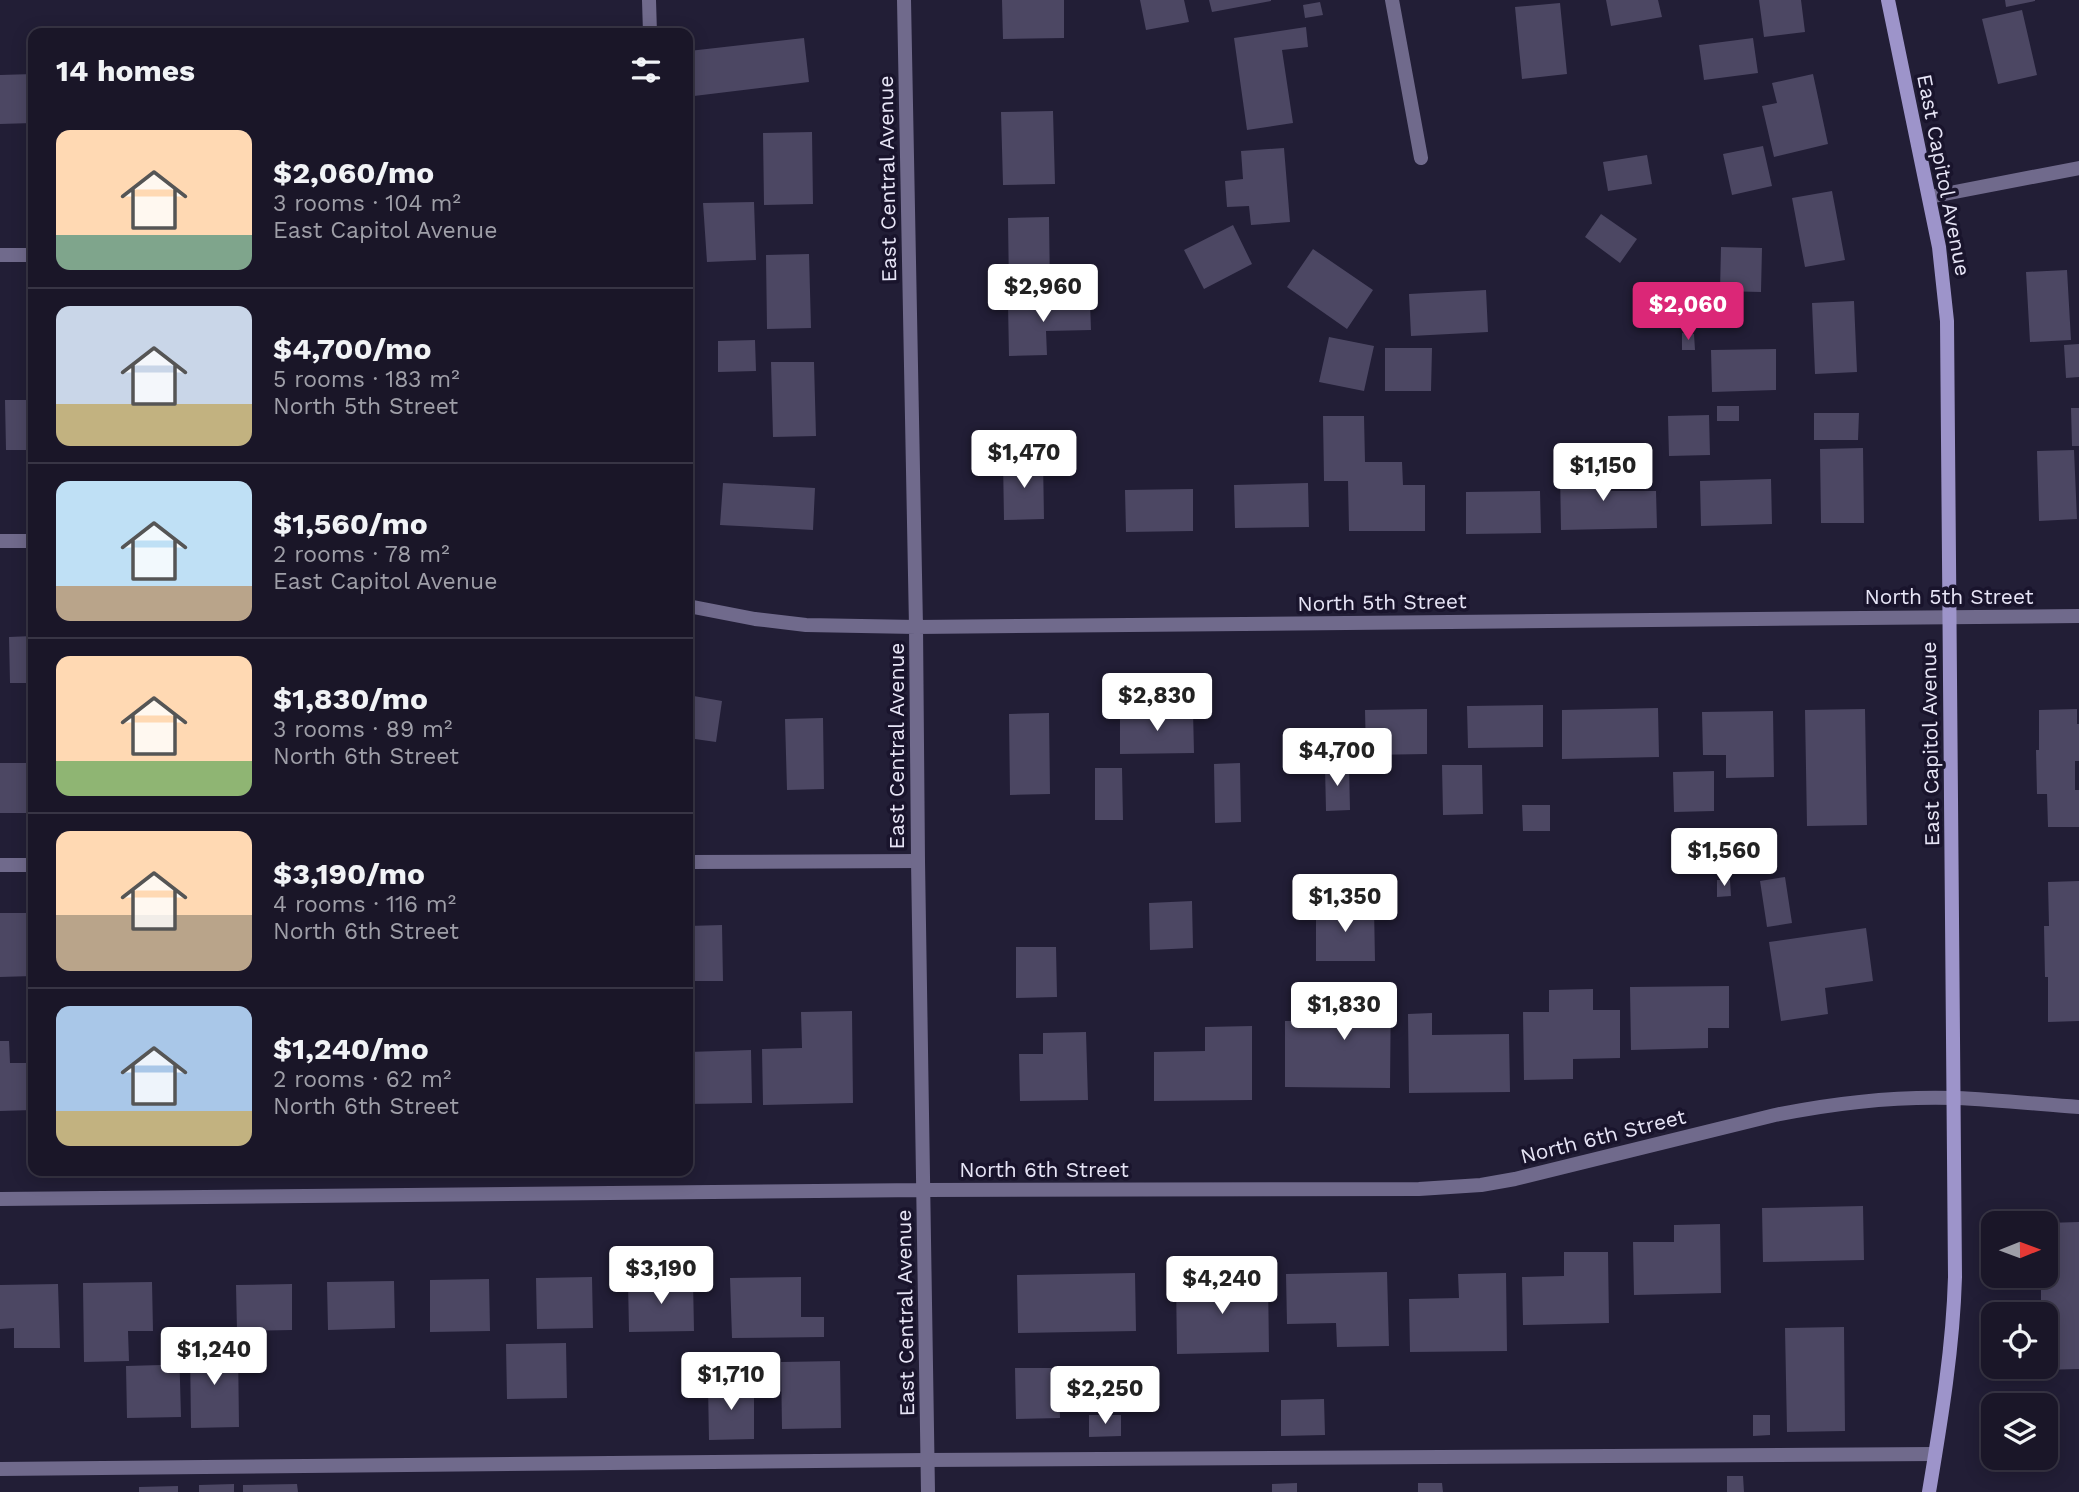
<!DOCTYPE html>
<html lang="en">
<head>
<meta charset="utf-8">
<style>
	:root { --surface:#1a1628; --page:#231f30; --text:#f1f3f6; --muted:#9f9fa8; --line:#383545; --accent:#db2777 }
	body { margin:0; font-family:"Work Sans",sans-serif; background:var(--page); color:var(--text); height:100vh; display:flex; flex-direction:column; font-size:26px; white-space:nowrap }
	* { box-sizing:border-box; margin:0 }
	p { font-size:23px; color:var(--muted) }
	.icon { flex:none; width:38px; height:38px; fill:none; stroke:currentColor; stroke-width:2; stroke-linecap:round; stroke-linejoin:round }
	.map { position:relative; flex:1; overflow:hidden }
	.side { position:absolute; left:28px; top:28px; width:665px; height:1148px; display:flex; flex-direction:column; background:var(--surface); border-radius:14px; box-shadow:0 4px 18px #0003,0 0 0 2px var(--line) }
	.side>* { flex:none }
	.needle { width:46px; rotate:89deg }
	.tools { position:absolute; left:1981px; top:1211px; display:grid; gap:14px }
	.tools a { display:grid; place-items:center; width:77px; height:77px; border-radius:14px; background:var(--surface); box-shadow:0 4px 18px #0003,0 0 0 2px var(--line); font-size:35px }
	.price { position:absolute; translate:-50% -60px; padding:0 16px; border-radius:7px; background:#fff; color:#222; font-size:23px; line-height:46px; filter:drop-shadow(0 2px 4px #0008) }
	.price::after { content:''; position:absolute; left:50%; top:42px; width:21px; height:16px; margin-left:-10px; background:inherit; clip-path:polygon(0 0,100% 0,50% 100%) }
	.price.selected { background:var(--accent); color:#fff }
	ul { padding:0; list-style:none }
	li { display:flex; align-items:center; gap:21px; height:175px; padding:0 28px }
	li+li { border-top:2px solid var(--line) }
	li span { display:grid; place-items:center; flex:none; width:196px; height:140px; border-radius:14px; color:#555 }
	li>.icon { margin-inline-start:auto }
	span .icon { width:84px; height:84px; fill:#fffc; stroke-width:1 }
	li b { font-size:30px }
	h2 { display:flex; justify-content:space-between; align-items:center; height:84px; padding:0 28px; font-size:30px }
	.map>svg:first-child { display:block }
</style>
</head>
<body>
<div class="map">
<svg width="2079" height="1492" viewBox="0 0 2079 1492">
	<rect width="100%" height="100%" fill="#221e36"/>
	<path fill="#4c4763" d="M1002,0h62v38l-61,1z
		M1140,0h44l5,22 -43,8z
		M1209,0h62v1l-59,11z
		M1606,0h52l4,17 -51,9z
		M1759,0h42l4,32 -41,5z
		M2005,0h30v1l-29,6z
		M1320,2l3,13 -18,3 -2,-13z
		M1560,3l7,71 -45,5 -7,-72z
		M2022,10l15,65 -39,9 -16,-65z
		M1306,27l2,20 -26,3 11,73 -46,7 -13,-92z
		M804,38l5,44 -115,14 -5,-45z
		M1753,38l5,35 -54,7 -5,-35z
		M33,74v49l-33,1v-49z
		M1813,74l15,70 -54,13 -12,-51 15,-3 -5,-20z
		M1053,111l2,73 -52,1 -2,-73z
		M812,132l1,72 -49,1 -1,-72z
		M1763,146l9,40 -40,9 -9,-41z
		M1284,148l6,74 -39,3 -2,-19 -22,1 -2,-26 18,-2 -2,-28z
		M1647,155l5,29 -44,7 -5,-29z
		M1832,191l13,69 -40,7 -13,-69z
		M754,202l2,58 -49,2 -4,-59z
		M1601,214l36,25 -17,24 -35,-26z
		M1049,217l1,74h-41l-1,-73z
		M1233,225l19,39 -48,25 -20,-39z
		M1721,247l41,1 -1,44 -41,-1z
		M1313,249l60,41 -26,39 -60,-42z
		M809,254l2,74 -44,1 -1,-74z
		M2067,270l4,70 -41,2 -4,-70z
		M1486,290l2,42 -77,4 -2,-42z
		M1854,301l3,71 -42,2 -3,-71z
		M1090,302l1,28 -45,1 1,24 -38,1 -1,-52z
		M1682,333l12,1 1,16h-13z
		M1329,337l45,9 -10,45 -45,-9z
		M755,340l1,31 -38,1v-31z
		M2079,344v33l-13,1 -2,-33z
		M1385,348h47l-1,43h-46z
		M1776,349v41l-64,2 -1,-42z
		M771,362h43l2,74 -43,1z
		M33,378v72h-27l-1,-50h25l-1,-21z
		M1717,406h22v15h-22z
		M2071,408h8v38h-7z
		M1814,413h45l-1,27h-44z
		M1709,415l1,40 -41,1 -1,-40z
		M1323,416h41l1,46h37l1,23h22v46h-76l-1,-50h-24z
		M1863,448l1,75h-43l-1,-74z
		M2074,450l3,69 -38,2 -2,-70z
		M1043,459l1,60 -40,1 -1,-60z
		M1609,469v22h47l1,37 -96,2 -1,-60z
		M1771,479l1,45 -71,2 -1,-45z
		M723,483l92,5 -2,42 -93,-5z
		M1308,483l1,44 -74,1 -1,-43z
		M1193,489v42l-67,1 -1,-42z
		M1540,491l1,42 -75,1v-42z
		M33,636v47h-23l-1,-46z
		M688,695l34,6 -6,41 -28,-4z
		M1543,705v42l-75,1 -1,-42z
		M1658,708l1,49 -97,2v-49z
		M1427,709v45l-61,1 -1,-45z
		M1865,709l2,116 -60,1 -2,-116z
		M2077,709v15h2v37h-4v29h4v37h-31l-1,-33h-10l-1,-44h3v-40z
		M1193,711l1,42 -74,1v-42z
		M1773,711l1,66 -48,1v-23h-23l-1,-43z
		M1049,713l1,81 -40,1 -1,-81z
		M823,718l1,71 -37,1 -2,-71z
		M0,763h33v50h-33z
		M1240,763l1,59 -26,1 -1,-59z
		M1442,765h40l1,49 -40,1z
		M1325,766h24l1,44 -24,1z
		M1095,768h27l1,52h-28z
		M1714,771v40l-40,1 -1,-40z
		M1522,805h28v26h-27z
		M1785,877l7,46 -25,4 -7,-46z
		M1717,880h13l1,16 -14,1z
		M2079,881v140l-31,1v-45h-3l-1,-51h5l-1,-44z
		M1192,901l1,47 -43,2 -1,-47z
		M1374,907l1,54h-59v-53z
		M0,913h33v63l-33,1z
		M722,925l1,56h-35v-55z
		M1866,928l7,53 -48,7 3,26 -47,7 -12,-79z
		M1016,947h40l1,50 -41,1z
		M1339,982h52l-1,106 -105,-1v-66h54z
		M1729,986v42h-21v20l-77,2 -1,-63z
		M1593,989v21h27v48l-47,1v20l-49,1 -1,-68h26v-22z
		M852,1011l1,92 -90,2 -1,-56 40,-1 -1,-36z
		M1432,1013v22l77,-1 1,58 -101,1 -1,-79z
		M1252,1026v74l-98,1v-49l51,-1v-24z
		M1086,1032l2,68 -68,1 -1,-47h24v-21z
		M0,1041h9l1,22h22l1,47 -33,1z
		M751,1050l1,53 -64,1v-52z
		M1863,1206l1,54 -101,2 -1,-54z
		M2079,1222v147l-37,1v-3h4v-53h-5v-38h5v-53z
		M1720,1224l1,69 -87,2 -1,-53h41v-17z
		M1564,1252h44l1,71 -86,2 -1,-48 42,-1z
		M1387,1272l2,74 -52,1 -1,-24 -49,1 -1,-50z
		M1135,1273l1,58 -118,2 -1,-58z
		M1506,1273l1,78 -97,1 -1,-53 50,-1 -1,-24z
		M592,1277l1,51 -56,1 -1,-51z
		M801,1277v40h23v20l-92,1 -2,-60z
		M1268,1277l1,75 -92,2 -1,-75z
		M489,1279l1,52 -60,1v-52z
		M693,1280l1,51 -65,1 -1,-51z
		M394,1281l1,47 -67,2 -1,-48z
		M152,1282l1,49h-25l1,30 -45,1 -1,-79z
		M58,1284l2,64h-46v-20l-14,1v-44z
		M292,1284v46l-55,1 -1,-46z
		M1844,1327l1,104 -58,1 -2,-104z
		M566,1343l1,55 -60,1 -1,-55z
		M161,1346h18l2,71 -54,1 -1,-52 35,-1z
		M238,1346l1,81 -48,1 -1,-81z
		M840,1361l1,67 -59,1 -1,-67z
		M1015,1368h44l1,50 -44,1z
		M754,1385v54l-45,1 -1,-54z
		M1324,1399l1,36 -44,1v-36z
		M1089,1415h32v21l-32,1z
		M1753,1415h17v20l-17,1z
		M1727,1476h16l1,16h-17z
		M1297,1483v9h-25v-8z
		M1418,1483h24l1,9h-25z
		M234,1484v8h-35v-7z
		M297,1484l1,8h-55v-7z
		M178,1486v6h-39v-5z"/>
	<g fill="none" stroke-linecap="round" stroke-linejoin="round">
		<path stroke="#706a8c" stroke-width="14" d="M649,0l1,33
			M0,255h33
			M688,862l230,-1
			M0,865h33
			M0,1469l927,-9 1008,-6"/>
		<path stroke="#706a8c" stroke-width="14" d="M904,0l12,627 2,234 10,631
			M1392,0l29,158
			M1929,197l150,-29
			M0,541h33
			M688,606l67,13 51,6 110,2 1163,-11
			M0,1199l924,-9 495,-1 62,-4 34,-6 260,-64c59,-12 121,-19 181,-17 41,2 82,6 123,9"/>
		<path stroke="#9d94ca" stroke-width="14" d="M1888,0l51,247 8,74 8,956c-2,72 -14,143 -26,215"/>
	</g>
	<g text-anchor="middle" dominant-baseline="central" stroke-width="7" stroke-linejoin="round" paint-order="stroke">
		<g font-size="21" fill="#e7e5f6" stroke="#19142c">
			<text transform="translate(1944 175) rotate(79)">East Capitol Avenue</text>
			<text transform="translate(887 179) rotate(-91)">East Central Avenue</text>
			<text x="1949" y="596">North 5th Street</text>
			<text transform="translate(1382 602) rotate(-1)">North 5th Street</text>
			<text transform="translate(1930 744) rotate(-91)">East Capitol Avenue</text>
			<text transform="translate(896 746) rotate(-90)">East Central Avenue</text>
			<text transform="translate(1603 1136) rotate(-14)">North 6th Street</text>
			<text x="1044" y="1169">North 6th Street</text>
			<text transform="translate(905 1313) rotate(-91)">East Central Avenue</text>
		</g>
	</g>
</svg>
<div class="tools">
<a><svg class="needle" viewBox="-14 -14 28 28"><path d="M0-13l5 13h-10z" fill="#e53935"/><path d="M0 13l5-13h-10z" fill="#9f9fa8"/></svg></a>
<a><svg class="icon" aria-label="locate" viewBox="0 0 24 24"><circle cx="12" cy="12" r="6"/><path d="M12 2v4M12 18v4M2 12h4M18 12h4"/></svg></a>
<a><svg class="icon" aria-label="layers" viewBox="0 0 24 24"><path d="M12 4l9 5-9 5-9-5zM3 14l9 5 9-5"/></svg></a>
</div>
<b class="price" style="left:1043px;top:324px">$2,960</b>
<b class="price selected" style="left:1688px;top:342px">$2,060</b>
<b class="price" style="left:1024px;top:490px">$1,470</b>
<b class="price" style="left:1603px;top:503px">$1,150</b>
<b class="price" style="left:1157px;top:733px">$2,830</b>
<b class="price" style="left:1337px;top:788px">$4,700</b>
<b class="price" style="left:1724px;top:888px">$1,560</b>
<b class="price" style="left:1345px;top:934px">$1,350</b>
<b class="price" style="left:1344px;top:1042px">$1,830</b>
<b class="price" style="left:661px;top:1306px">$3,190</b>
<b class="price" style="left:1222px;top:1316px">$4,240</b>
<b class="price" style="left:214px;top:1387px">$1,240</b>
<b class="price" style="left:731px;top:1412px">$1,710</b>
<b class="price" style="left:1105px;top:1426px">$2,250</b>
<section class="side">
<h2>14 homes<svg class="icon" aria-label="filters" viewBox="0 0 24 24"><path d="M4 7h16M4 17h16"/><circle cx="9" cy="7" r="2"/><circle cx="15" cy="17" r="2"/></svg></h2>
<ul>
<li><span style="background:linear-gradient(#ffd9b3 75%,#7fa58c 0)"><svg class="icon" aria-label="home" viewBox="0 0 24 24"><path d="M3 11l9-7 9 7M6 9v11h12V9"/></svg></span><div><b>$2,060/mo</b><p>3 rooms · 104 m²</p><p>East Capitol Avenue</p></div></li>
<li><span style="background:linear-gradient(#c9d6e8 70%,#c2b280 0)"><svg class="icon" aria-label="home" viewBox="0 0 24 24"><path d="M3 11l9-7 9 7M6 9v11h12V9"/></svg></span><div><b>$4,700/mo</b><p>5 rooms · 183 m²</p><p>North 5th Street</p></div></li>
<li><span style="background:linear-gradient(#bfe0f5 75%,#b9a48a 0)"><svg class="icon" aria-label="home" viewBox="0 0 24 24"><path d="M3 11l9-7 9 7M6 9v11h12V9"/></svg></span><div><b>$1,560/mo</b><p>2 rooms · 78 m²</p><p>East Capitol Avenue</p></div></li>
<li><span style="background:linear-gradient(#ffd9b3 75%,#8fb573 0)"><svg class="icon" aria-label="home" viewBox="0 0 24 24"><path d="M3 11l9-7 9 7M6 9v11h12V9"/></svg></span><div><b>$1,830/mo</b><p>3 rooms · 89 m²</p><p>North 6th Street</p></div></li>
<li><span style="background:linear-gradient(#ffd9b3 60%,#b9a48a 0)"><svg class="icon" aria-label="home" viewBox="0 0 24 24"><path d="M3 11l9-7 9 7M6 9v11h12V9"/></svg></span><div><b>$3,190/mo</b><p>4 rooms · 116 m²</p><p>North 6th Street</p></div></li>
<li><span style="background:linear-gradient(#a9c7e8 75%,#c2b280 0)"><svg class="icon" aria-label="home" viewBox="0 0 24 24"><path d="M3 11l9-7 9 7M6 9v11h12V9"/></svg></span><div><b>$1,240/mo</b><p>2 rooms · 62 m²</p><p>North 6th Street</p></div></li>
</ul>
</section>
</div>
</body>
</html>
